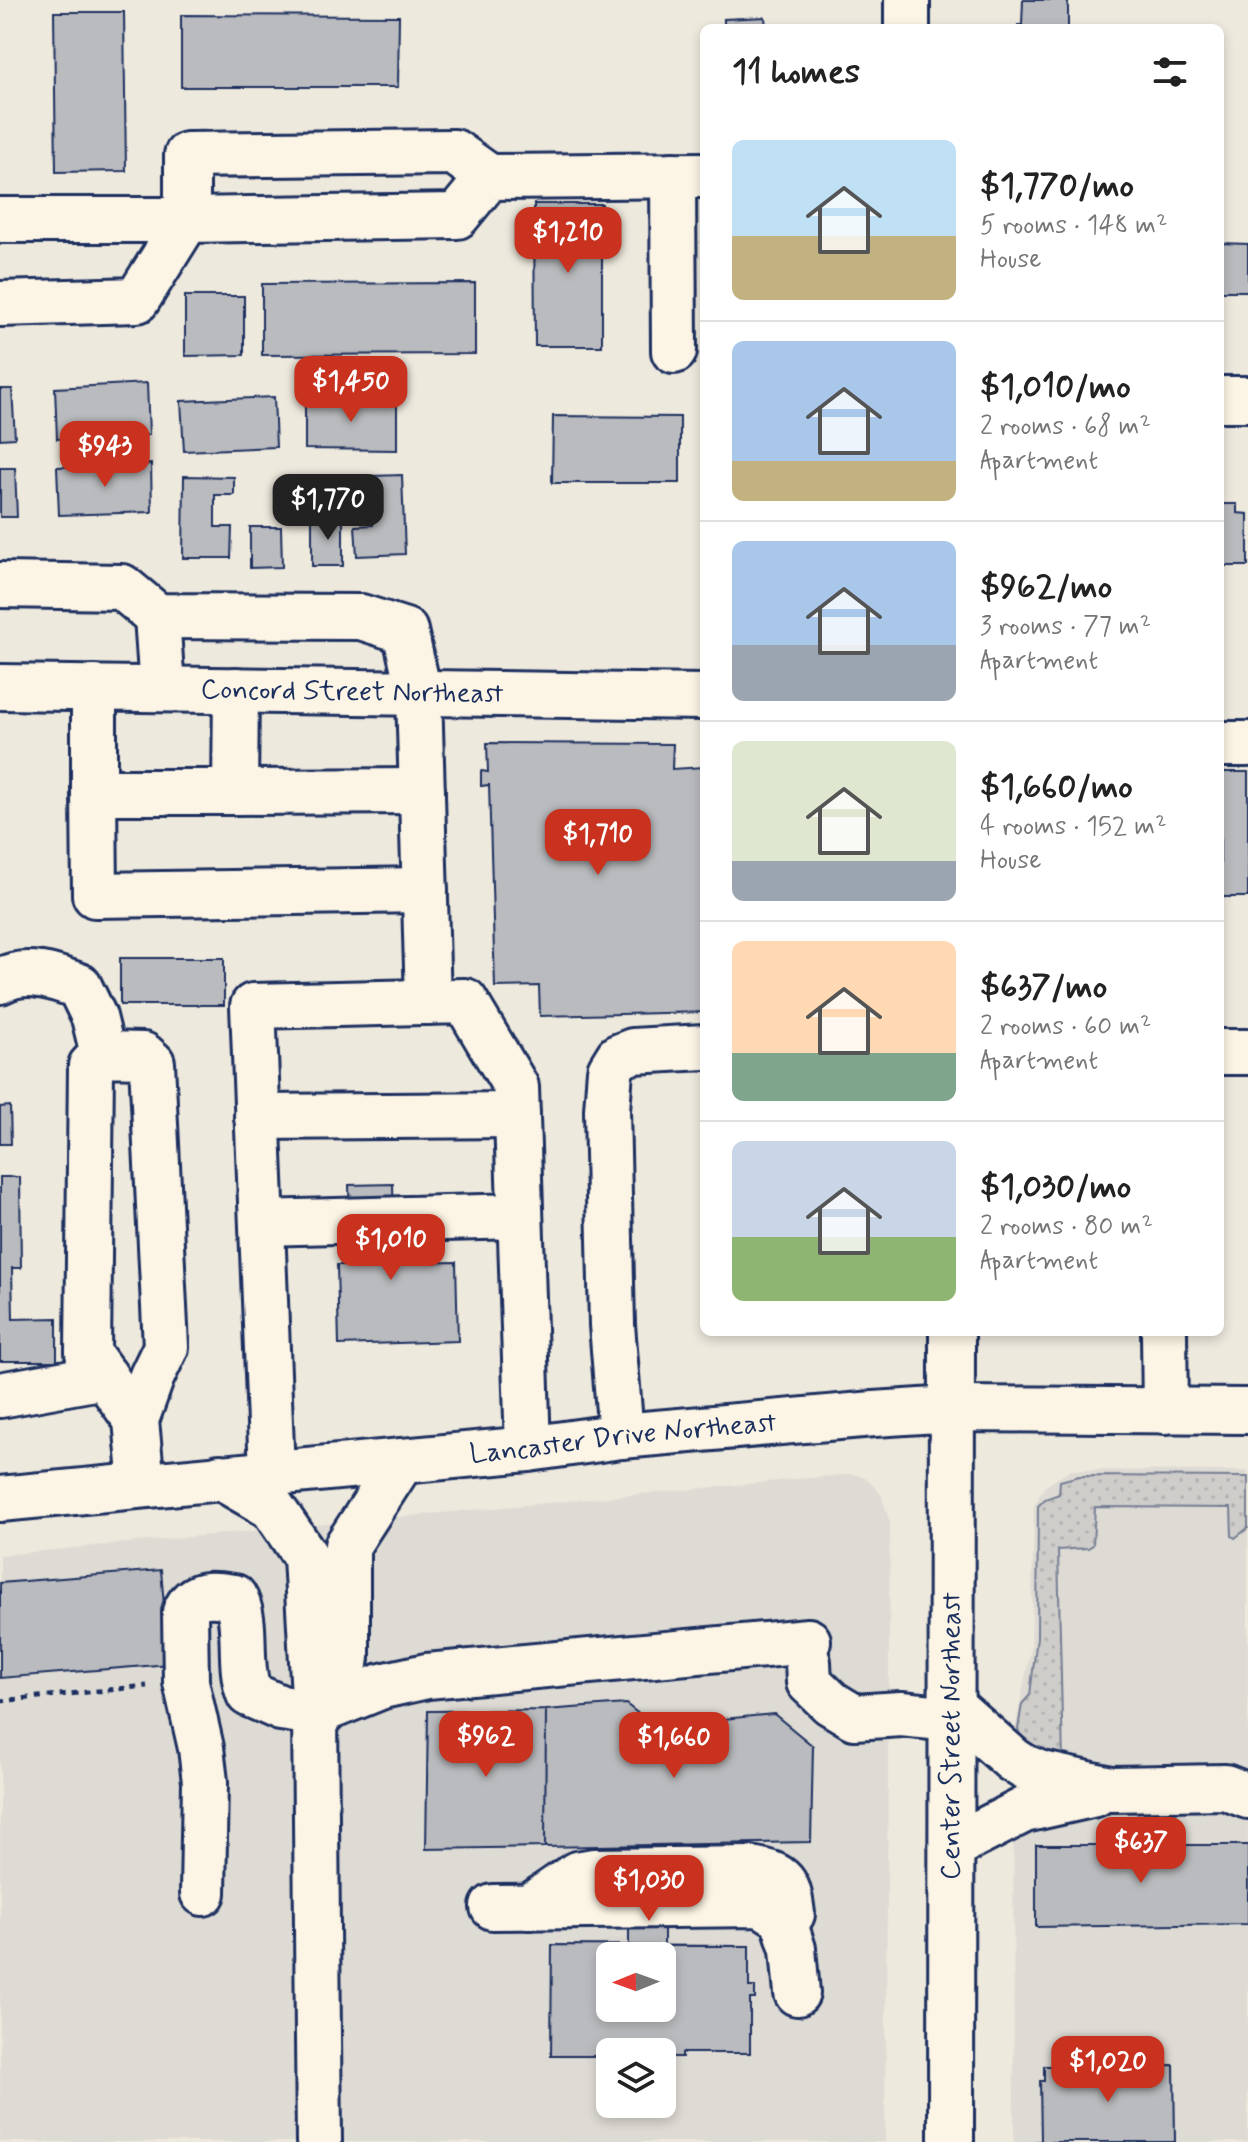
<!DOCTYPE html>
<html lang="en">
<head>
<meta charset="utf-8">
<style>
	:root { --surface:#fff; --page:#f2f2f2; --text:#222; --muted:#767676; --line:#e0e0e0; --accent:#c8321e }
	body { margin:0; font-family:Mynerve,sans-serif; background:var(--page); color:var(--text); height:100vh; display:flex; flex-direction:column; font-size:30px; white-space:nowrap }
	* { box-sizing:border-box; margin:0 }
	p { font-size:26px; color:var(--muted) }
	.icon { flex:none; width:44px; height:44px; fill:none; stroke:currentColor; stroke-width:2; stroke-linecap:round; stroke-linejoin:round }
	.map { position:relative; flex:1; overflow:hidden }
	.side { position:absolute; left:700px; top:24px; width:524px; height:1312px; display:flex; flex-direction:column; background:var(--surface); border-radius:12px; box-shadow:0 4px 12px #0003 }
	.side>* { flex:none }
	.needle { width:52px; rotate:269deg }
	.controls { position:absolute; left:596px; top:1942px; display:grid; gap:16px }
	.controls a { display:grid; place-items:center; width:80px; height:80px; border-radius:12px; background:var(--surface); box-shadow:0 4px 12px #0003; font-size:40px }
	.price { position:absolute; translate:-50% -68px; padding:0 18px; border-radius:16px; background:var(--accent); color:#fff; font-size:26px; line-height:52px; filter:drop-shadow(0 2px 4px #0008) }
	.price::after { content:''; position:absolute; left:50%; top:48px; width:24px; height:18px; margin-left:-12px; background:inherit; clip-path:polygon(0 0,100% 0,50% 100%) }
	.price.active { background:#222; color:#fff }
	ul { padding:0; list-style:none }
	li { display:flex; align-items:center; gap:24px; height:200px; padding:0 32px }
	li+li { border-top:2px solid var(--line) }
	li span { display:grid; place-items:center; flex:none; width:224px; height:160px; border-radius:12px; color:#555 }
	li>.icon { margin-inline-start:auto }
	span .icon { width:96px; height:96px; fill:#fffc; stroke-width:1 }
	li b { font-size:34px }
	h2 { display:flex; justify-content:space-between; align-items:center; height:96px; padding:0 32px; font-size:34px }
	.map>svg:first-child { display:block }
</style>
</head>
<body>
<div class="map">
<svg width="1248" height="2142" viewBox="0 0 1248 2142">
	<defs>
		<pattern id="grass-dots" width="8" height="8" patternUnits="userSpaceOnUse" patternTransform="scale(2)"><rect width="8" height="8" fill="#cfcdca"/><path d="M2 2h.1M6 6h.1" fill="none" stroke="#b1b0b0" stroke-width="1.8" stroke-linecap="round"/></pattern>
	</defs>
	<rect width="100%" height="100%" fill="#eee9dd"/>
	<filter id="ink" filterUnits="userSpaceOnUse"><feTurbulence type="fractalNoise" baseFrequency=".0125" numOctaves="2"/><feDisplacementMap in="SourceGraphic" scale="16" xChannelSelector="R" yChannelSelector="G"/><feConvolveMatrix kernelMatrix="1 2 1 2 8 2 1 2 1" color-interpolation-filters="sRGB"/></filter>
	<g filter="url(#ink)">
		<path fill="#dedbd4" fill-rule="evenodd" d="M1071,1470l177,1v671h-234l-1,-403 18,-91 3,-142 10,-19z
			M851,1474l14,3 16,17 9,29 -5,619h-885v-587zM610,1956h52v52h-52zM610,2052h52v52h-52z"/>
		<path fill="url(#grass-dots)" stroke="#757e94" stroke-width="2" d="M1079,1476l169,1v51l-13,10 -3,-2 -1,-28 -136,-1 -2,38 -5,3 -30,2 5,211 -41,-19 -4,-13 4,-25 8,-9 7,-58 1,-131 7,-7 14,-5 1,-13z"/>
		<path fill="#babbbe" stroke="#1b2f5e" stroke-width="2" fill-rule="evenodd" d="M1023,0h45v28h-50v-3h4z
			M54,12h70l2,159 -70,1z
			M181,15l218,1 -1,71h-217z
			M765,17l1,11h-42v-9z
			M534,204h68v142h-67z
			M1220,243l28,1v47h-28z
			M475,283v71l-213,1v-71z
			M185,296h59v59l-59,1z
			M147,383l2,52 -92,4 -2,-51z
			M0,389h12l3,49 -15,1z
			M274,397l2,50 -92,4 -3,-50z
			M305,398h92v52l-92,-1z
			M553,416l127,1v66h-128z
			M151,464l1,48 -93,3 -2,-48z
			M0,468h15l2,49h-17z
			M402,475l3,79 -48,2 -2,-30 18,-1 -2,-49z
			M184,476l50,1v18h-19v32h17l-1,31h-48z
			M1220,504h17v9l11,1v52h-28z
			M343,518v48h-31v-47z
			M250,527h31l1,40 -32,1z
			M487,743l186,1 -1,25 32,-2v245l-164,4 -1,-30 -44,1 -6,-202 -8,1v-15l7,1z
			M1220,772h28v125h-28z
			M120,958h104v47h-104z
			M10,1106l1,38h-11v-37z
			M0,1177h20l1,91h-9l1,51 44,-1v43h-57z
			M393,1184l2,79 61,-1 2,79 -119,4 -2,-80h14l-2,-80z
			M161,1570l8,94 -169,14v-95z
			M626,1704l28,22 120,-12 39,32 -2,96 -266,5 1,-137z
			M546,1710l-1,137 -119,2 2,-138z
			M1036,1845h212v79l-212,3z
			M664,1886v60h-35v-27z
			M552,1945l197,1v41h6v12h-5v54h-68v4h-20v-5h-52v4h-59zM610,1956h52v52h-52z
			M1174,2065l1,77h-141l7,-1 -1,-60h4v-15z"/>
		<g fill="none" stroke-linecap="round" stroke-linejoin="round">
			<defs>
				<g id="minor">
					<path d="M673,175l1,176"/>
					<path d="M489,177l-32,39 -270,4v-65l267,-3 35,25 215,-2"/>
					<path d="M0,220h187"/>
					<path d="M0,304l137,-4 50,-80"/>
					<path d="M1220,399h28"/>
					<path d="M0,585l122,2 35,29 204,1 44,14 14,62 9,309"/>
					<path d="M157,616l5,73"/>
					<path id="s1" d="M0,687l704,10"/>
					<path d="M94,688v104h141"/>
					<path d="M236,690l-1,102 187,-1"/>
					<path d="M1220,744h28"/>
					<path d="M94,792l1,103 330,-5"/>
					<path d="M0,981c26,-14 54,-4 79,5l15,31 9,37"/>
					<path d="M1220,1052h28"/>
					<path d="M257,1117l260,-2"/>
					<path d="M262,1223l258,-7"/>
					<path d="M1164,1332l1,79"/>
					<path d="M0,1395l105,-19"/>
					<path d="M136,1420l-48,-67 3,-287 12,-12 40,1 9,8 14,284 -14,29 -16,44 6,65"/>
					<path d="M621,1436l-9,-111 -5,-215 3,-40 8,-13 15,-6 71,-4"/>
					<path d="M272,1472l-19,-466 212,-5 51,86 12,362"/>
					<path d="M220,1477l52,30 34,50 9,156 4,429"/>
					<path d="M808,1662l1,20 22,21 23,14 47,-3 52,5"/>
					<path d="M953,1707l60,53 11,7 18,7 69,15 114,-2 23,9"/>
					<path d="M315,1713l32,-55v-112l55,-85"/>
					<path d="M952,1847l72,-37 71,-16"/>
					<path d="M203,1893l2,-111 -4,-34 -15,-66 -1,-70c9,-22 29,-18 49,-15 15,24 3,66 15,97l32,14 34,5 67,-27 45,-10 381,-35"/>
					<path d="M493,1907l268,-3 22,14 10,31 4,44"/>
					<path d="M529,1907l48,-33 17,-3 157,-2c34,6 37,13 41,45"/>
				</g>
				<g id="major">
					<path d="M907,0v28"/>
					<path id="s2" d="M0,1499l528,-50 93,-13 253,-22 78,-5 296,2"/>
					<path id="s3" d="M951,2142l1,-810"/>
				</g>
			</defs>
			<use href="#minor" stroke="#1b2f5e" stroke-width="50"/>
			<use href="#major" stroke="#1b2f5e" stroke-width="50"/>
			<path stroke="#1b2f5e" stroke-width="5" stroke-dasharray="6 6" stroke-linecap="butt" d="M0,1701l147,-15"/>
			<use href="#minor" stroke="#fcf5e5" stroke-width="44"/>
			<use href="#major" stroke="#fcf5e5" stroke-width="44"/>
		</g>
	</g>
	<g text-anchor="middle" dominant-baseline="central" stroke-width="6" stroke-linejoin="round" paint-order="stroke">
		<g font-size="28" fill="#1b2f5e" stroke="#fcf5e5">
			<text stroke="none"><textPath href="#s1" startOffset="352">Concord Street Northeast</textPath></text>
			<text stroke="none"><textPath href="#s2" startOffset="626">Lancaster Drive Northeast</textPath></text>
			<text stroke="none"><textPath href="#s3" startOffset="406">Center Street Northeast</textPath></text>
		</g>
	</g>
</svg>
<div class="controls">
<a><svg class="needle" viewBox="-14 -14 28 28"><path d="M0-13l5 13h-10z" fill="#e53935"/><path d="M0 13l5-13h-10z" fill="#767676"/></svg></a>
<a><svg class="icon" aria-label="layers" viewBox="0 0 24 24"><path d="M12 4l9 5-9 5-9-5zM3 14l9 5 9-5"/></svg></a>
</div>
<b class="price" style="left:568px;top:275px">$1,210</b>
<b class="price" style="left:351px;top:424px">$1,450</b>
<b class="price" style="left:105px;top:489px">$943</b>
<b class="price active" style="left:328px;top:542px">$1,770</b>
<b class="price" style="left:598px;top:877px">$1,710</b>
<b class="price" style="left:391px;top:1282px">$1,010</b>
<b class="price" style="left:486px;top:1779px">$962</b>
<b class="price" style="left:674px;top:1780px">$1,660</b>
<b class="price" style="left:1141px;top:1885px">$637</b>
<b class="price" style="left:649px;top:1923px">$1,030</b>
<b class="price" style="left:1108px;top:2104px">$1,020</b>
<section class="side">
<h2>11 homes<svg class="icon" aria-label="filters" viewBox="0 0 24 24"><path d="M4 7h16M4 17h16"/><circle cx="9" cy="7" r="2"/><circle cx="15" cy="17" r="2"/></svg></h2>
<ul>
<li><span style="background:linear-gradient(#bfe0f5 60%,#c2b280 0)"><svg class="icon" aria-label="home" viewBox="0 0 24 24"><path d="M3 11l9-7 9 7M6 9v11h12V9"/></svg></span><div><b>$1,770/mo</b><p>5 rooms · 148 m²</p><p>House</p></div></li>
<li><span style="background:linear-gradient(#a9c7e8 75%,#c2b280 0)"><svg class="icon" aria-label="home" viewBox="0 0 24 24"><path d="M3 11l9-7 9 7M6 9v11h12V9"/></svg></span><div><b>$1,010/mo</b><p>2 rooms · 68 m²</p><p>Apartment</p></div></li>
<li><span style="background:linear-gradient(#a9c7e8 65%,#9aa5b1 0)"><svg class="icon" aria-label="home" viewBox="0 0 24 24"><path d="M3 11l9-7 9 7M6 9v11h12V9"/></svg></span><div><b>$962/mo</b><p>3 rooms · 77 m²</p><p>Apartment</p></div></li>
<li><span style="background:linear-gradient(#dfe7d0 75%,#9aa5b1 0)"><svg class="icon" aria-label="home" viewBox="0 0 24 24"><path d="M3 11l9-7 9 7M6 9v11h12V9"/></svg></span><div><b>$1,660/mo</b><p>4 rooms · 152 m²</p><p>House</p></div></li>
<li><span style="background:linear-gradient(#ffd9b3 70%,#7fa58c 0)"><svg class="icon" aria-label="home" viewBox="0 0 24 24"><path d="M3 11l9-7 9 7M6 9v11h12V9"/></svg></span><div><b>$637/mo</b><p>2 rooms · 60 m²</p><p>Apartment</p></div></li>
<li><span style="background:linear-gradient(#c9d6e8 60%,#8fb573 0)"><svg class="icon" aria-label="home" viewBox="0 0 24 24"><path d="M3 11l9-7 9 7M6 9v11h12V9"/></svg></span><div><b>$1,030/mo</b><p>2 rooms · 80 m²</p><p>Apartment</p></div></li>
</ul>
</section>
</div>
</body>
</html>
